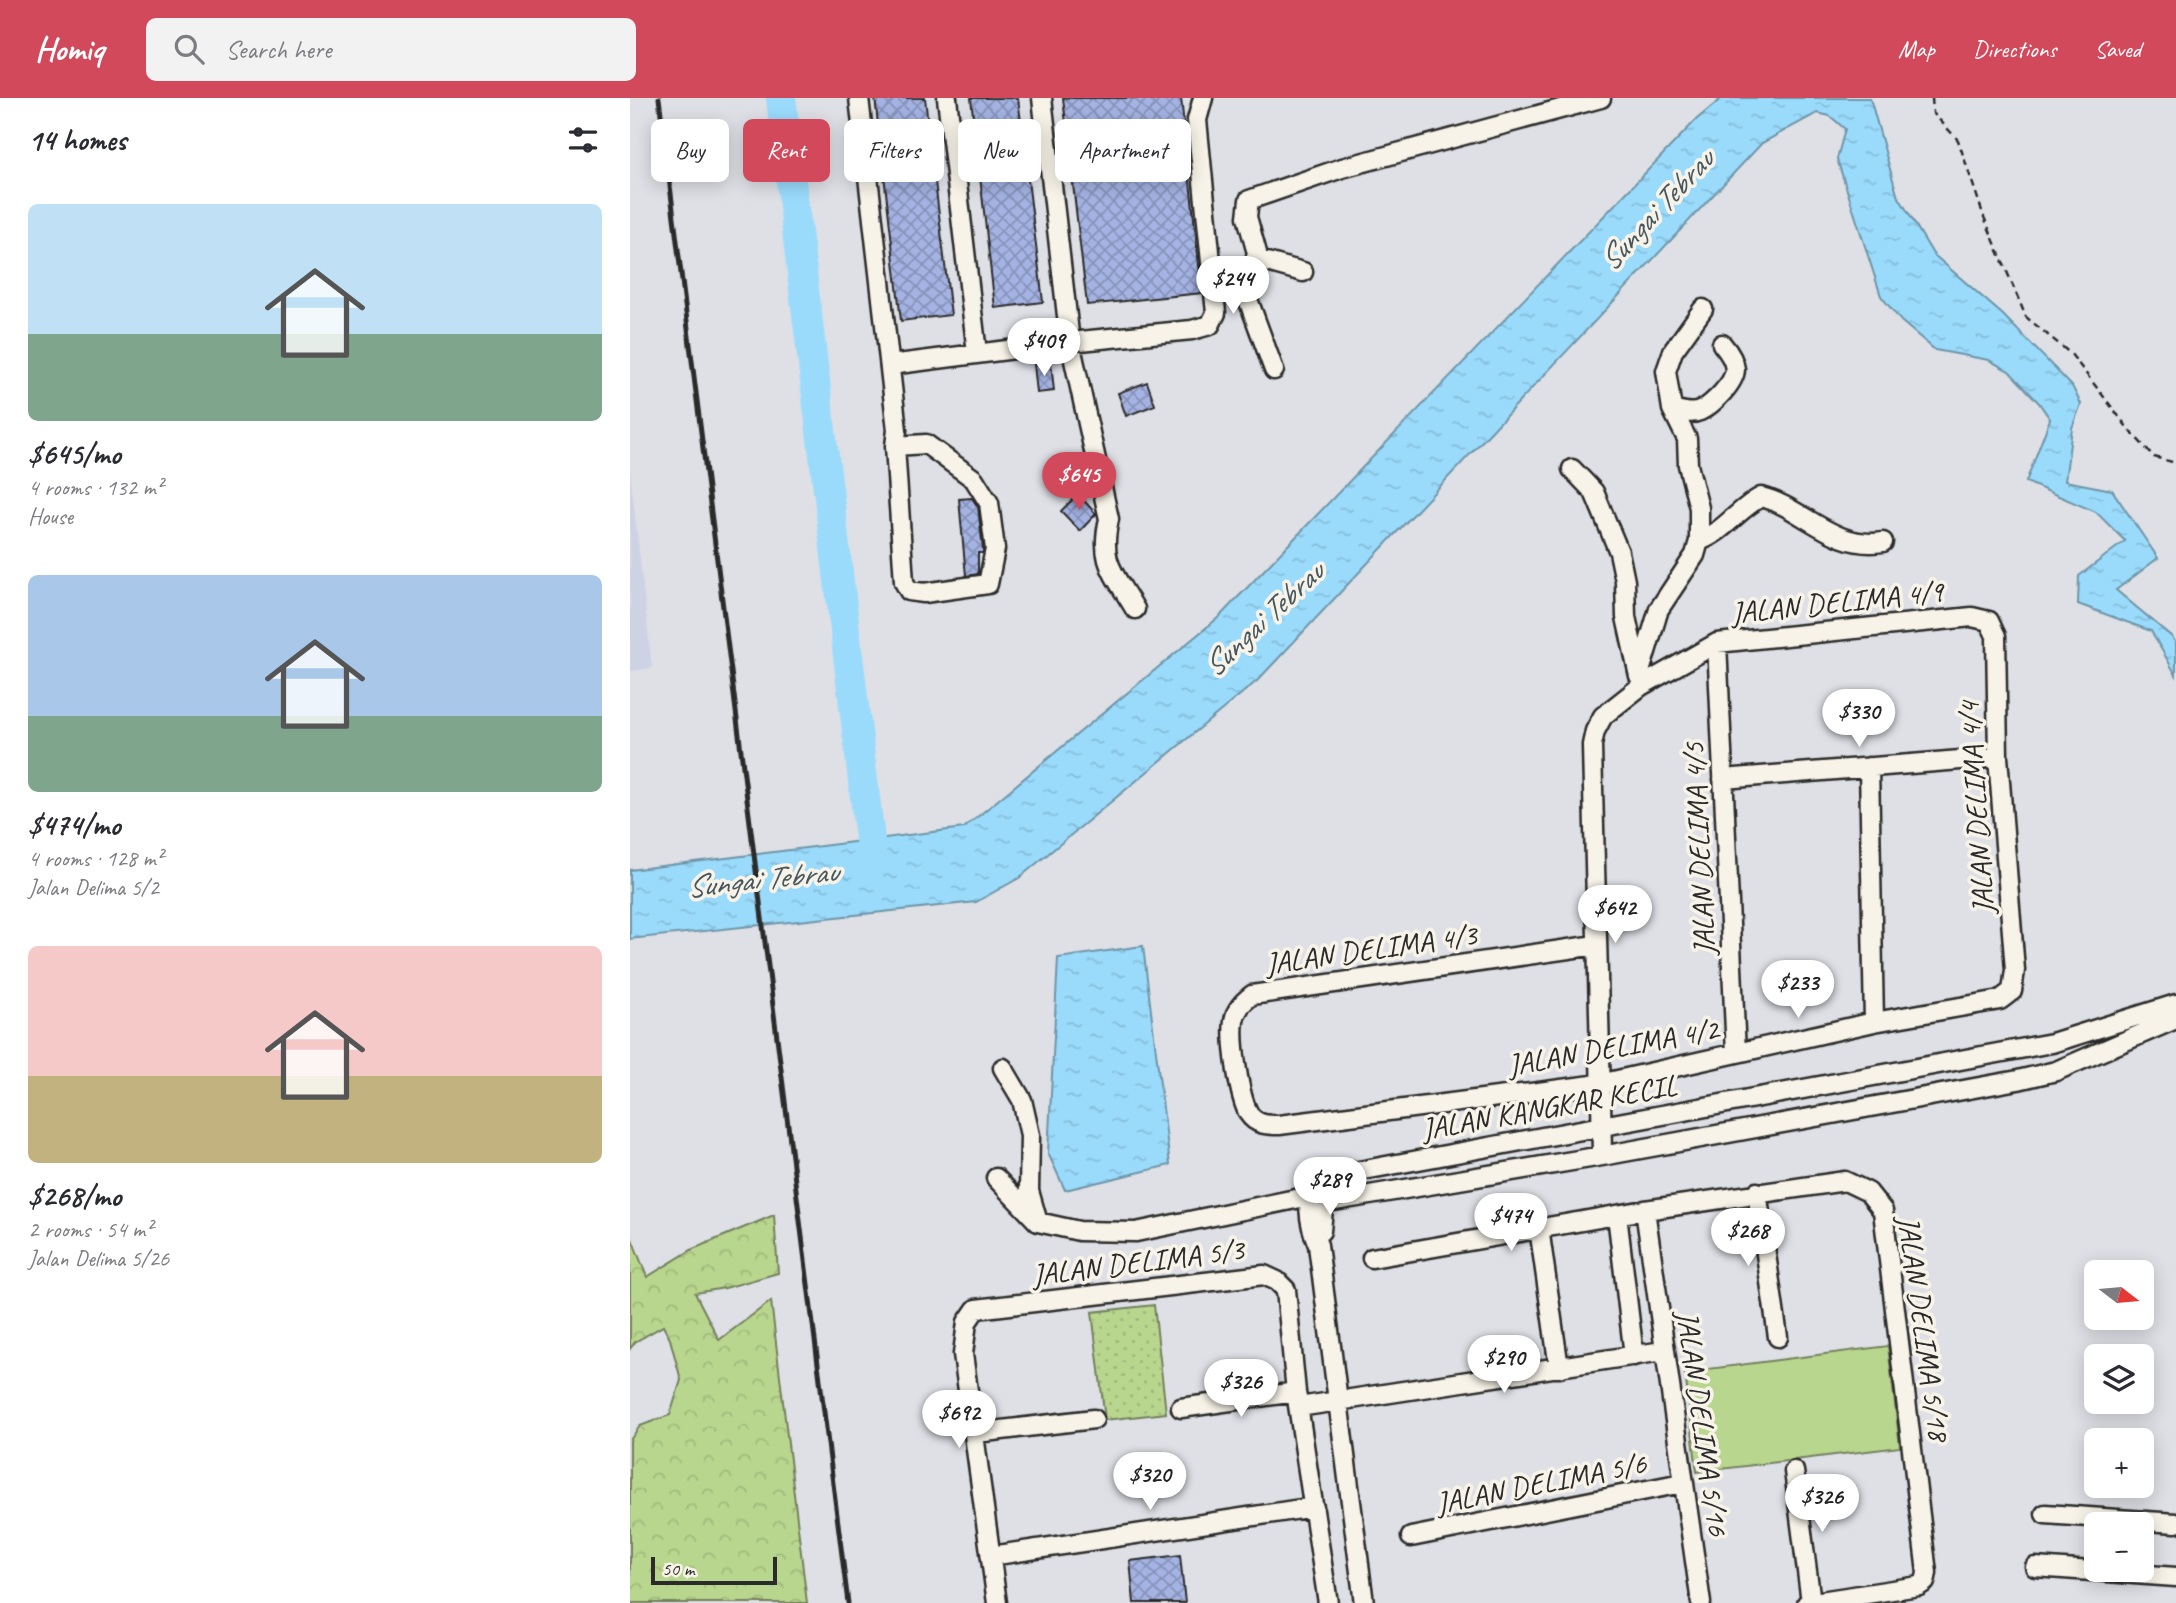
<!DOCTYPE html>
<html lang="en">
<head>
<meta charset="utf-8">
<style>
	:root { --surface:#fff; --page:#f2f2f3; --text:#2b2b33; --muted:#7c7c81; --accent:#d1495b }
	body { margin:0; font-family:Caveat,sans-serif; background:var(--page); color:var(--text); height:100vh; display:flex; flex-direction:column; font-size:26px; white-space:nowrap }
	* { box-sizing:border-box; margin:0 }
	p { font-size:23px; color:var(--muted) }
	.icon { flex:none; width:38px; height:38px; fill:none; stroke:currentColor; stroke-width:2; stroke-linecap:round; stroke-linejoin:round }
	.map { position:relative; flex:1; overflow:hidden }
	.side { display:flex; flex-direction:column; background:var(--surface); width:630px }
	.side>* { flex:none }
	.hud { position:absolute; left:21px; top:21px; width:665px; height:63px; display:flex; gap:14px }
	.needle { width:46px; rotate:106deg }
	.fabs { position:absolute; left:1454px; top:1162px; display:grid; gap:14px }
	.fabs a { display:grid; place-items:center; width:70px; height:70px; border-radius:10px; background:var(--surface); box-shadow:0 4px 18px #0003; font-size:35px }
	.scale { position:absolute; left:21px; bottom:18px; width:126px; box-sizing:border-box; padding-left:7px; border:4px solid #2b2b2b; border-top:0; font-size:19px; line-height:24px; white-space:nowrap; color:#2b2b2b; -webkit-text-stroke:5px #f7f3e8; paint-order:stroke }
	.price { position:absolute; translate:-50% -60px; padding:0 16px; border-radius:24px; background:#fff; color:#222; font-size:23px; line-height:46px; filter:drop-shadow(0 2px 4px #0008) }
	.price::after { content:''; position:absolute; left:50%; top:42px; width:21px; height:16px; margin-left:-10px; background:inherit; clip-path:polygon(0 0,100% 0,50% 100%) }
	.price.active { background:var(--accent); color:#fff }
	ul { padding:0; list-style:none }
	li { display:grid; align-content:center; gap:14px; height:371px; padding:0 28px }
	li span { display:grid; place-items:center; height:217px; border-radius:10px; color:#555 }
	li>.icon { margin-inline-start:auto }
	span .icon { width:126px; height:126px; fill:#fffc; stroke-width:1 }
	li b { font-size:30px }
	h2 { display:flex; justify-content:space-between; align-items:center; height:84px; padding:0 28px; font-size:30px }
	.tag { padding:0 24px; border-radius:10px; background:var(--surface); box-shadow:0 4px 18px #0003; font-size:24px; line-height:63px }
	.tag.active { background:var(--accent); color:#fff }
	header { display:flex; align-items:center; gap:42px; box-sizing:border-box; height:98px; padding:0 35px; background:var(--accent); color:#fff }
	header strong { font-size:33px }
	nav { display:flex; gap:38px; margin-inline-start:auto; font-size:24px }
	.search { width:490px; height:63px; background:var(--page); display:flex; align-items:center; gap:18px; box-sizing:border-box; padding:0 24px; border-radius:10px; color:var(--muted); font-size:26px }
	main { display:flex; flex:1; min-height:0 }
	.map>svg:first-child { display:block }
</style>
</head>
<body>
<header>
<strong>Homiq</strong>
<div class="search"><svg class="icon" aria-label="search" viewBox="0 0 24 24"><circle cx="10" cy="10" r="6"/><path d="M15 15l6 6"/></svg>Search here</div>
<nav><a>Map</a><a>Directions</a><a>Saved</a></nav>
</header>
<main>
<section class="side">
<h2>14 homes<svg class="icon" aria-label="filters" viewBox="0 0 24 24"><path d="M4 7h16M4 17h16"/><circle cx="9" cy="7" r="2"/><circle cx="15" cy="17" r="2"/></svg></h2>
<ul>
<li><span style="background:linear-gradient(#bfe0f5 60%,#7fa58c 0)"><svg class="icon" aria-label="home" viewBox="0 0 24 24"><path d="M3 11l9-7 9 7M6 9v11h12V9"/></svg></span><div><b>$645/mo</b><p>4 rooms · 132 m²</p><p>House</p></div></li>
<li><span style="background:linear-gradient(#a9c7e8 65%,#7fa58c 0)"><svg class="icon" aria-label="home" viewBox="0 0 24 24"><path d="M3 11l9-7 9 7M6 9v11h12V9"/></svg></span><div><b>$474/mo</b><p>4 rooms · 128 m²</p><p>Jalan Delima 5/2</p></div></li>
<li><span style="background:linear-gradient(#f6c9c9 60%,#c2b280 0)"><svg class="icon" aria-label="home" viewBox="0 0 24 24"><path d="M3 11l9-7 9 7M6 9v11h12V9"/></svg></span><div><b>$268/mo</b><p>2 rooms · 54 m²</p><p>Jalan Delima 5/26</p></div></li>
</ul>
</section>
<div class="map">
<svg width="1546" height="1505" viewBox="0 0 1546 1505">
	<defs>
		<pattern id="forest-crowns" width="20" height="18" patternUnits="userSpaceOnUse" patternTransform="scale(1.75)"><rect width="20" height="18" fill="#b9d68e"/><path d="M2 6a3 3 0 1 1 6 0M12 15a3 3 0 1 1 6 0" fill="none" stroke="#9fb87b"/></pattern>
		<pattern id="park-dots" width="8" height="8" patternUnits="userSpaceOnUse" patternTransform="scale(1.75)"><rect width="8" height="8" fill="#b9d68e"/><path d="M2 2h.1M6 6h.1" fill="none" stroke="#9fb87b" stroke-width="1.8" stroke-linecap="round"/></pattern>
		<pattern id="water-ripples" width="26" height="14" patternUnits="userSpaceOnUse" patternTransform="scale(1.75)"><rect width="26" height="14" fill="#9adbfc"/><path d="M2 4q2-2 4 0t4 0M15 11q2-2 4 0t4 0" fill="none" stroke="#85bcd8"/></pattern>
		<pattern id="building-cross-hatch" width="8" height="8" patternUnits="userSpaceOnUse" patternTransform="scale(1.75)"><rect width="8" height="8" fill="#a4b3e3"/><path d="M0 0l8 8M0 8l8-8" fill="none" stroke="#8692b8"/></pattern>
	</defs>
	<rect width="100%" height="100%" fill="#dee0e6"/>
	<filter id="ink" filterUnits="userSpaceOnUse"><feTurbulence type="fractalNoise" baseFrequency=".0143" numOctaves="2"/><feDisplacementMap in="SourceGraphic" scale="14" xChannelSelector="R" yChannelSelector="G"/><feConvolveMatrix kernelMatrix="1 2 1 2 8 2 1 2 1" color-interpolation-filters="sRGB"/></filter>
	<g filter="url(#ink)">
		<path fill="#cdd2e5" d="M0,372l22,198 -22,3z"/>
		<path fill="url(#forest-crowns)" stroke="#72805c" stroke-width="2" d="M144,1117l4,58 -53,15 -30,5 24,47 52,-39 36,302h-177v-163l10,-14 30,-11 11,-35 -11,-41 -7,-13 -28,16 -5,7v-115l17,43 46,-28z"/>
		<path fill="url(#park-dots)" stroke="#72805c" stroke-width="2" d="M524,1207l12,108 -61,7 -13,-108z"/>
		<path fill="#b9d68e" stroke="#72805c" stroke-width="2" d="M1258,1248l12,101 -203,25 -12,-100z"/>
		<path fill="url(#water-ripples)" stroke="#6e95a8" stroke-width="2" d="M1092,0h148l27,96 36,60 70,61 69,71 9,18 -9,24 -7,53 47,9 46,68 -42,32 56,47 4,6v32l-25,-44 -73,-27 1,-28 46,-35 -29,-29 -70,-30 24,-63 -11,-16 -30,-32 -20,-11 -54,-10 -34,-29 -20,-25 -44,-137 8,-30 -15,-13 -13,-3 -55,30 -504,537 -239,198 -43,24 -346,37v-69l334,-42 255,-211 478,-498z
			M513,848l27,219 -105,25 -17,-37 10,-195z"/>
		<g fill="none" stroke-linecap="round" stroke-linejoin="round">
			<path stroke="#9adbfc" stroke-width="30" d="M151,0l92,766"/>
		</g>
		<path fill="url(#building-cross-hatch)" stroke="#2b2b2b" stroke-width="2" d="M245,0h50l26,217 -50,6z
			M341,0h47l25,204 -48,6z
			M433,0h118l21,195 -115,12z
			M421,264l3,29 -17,2 -3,-29z
			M517,284l8,23 -29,11 -8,-23z
			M448,396l18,20 -16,17 -19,-20z
			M342,400l6,9 5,42v4h-5v21l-12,2 -7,-77z
			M550,1457l5,48h-51l-4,-42z"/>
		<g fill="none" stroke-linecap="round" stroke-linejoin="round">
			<defs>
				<path id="minor" d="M229,0l38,332 -2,16 9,136 5,9 15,2 64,-9 7,-35 -6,-46 -15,-24 -48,-35 -31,2
					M317,0l30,255
					M412,0l28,244 39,177c-10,44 5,54 26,90
					M626,161l47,13
					M260,267l180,-23 122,-12 18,-5 6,-12 -19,-193 6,-22
					M644,272l-28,-76 11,-41 -10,-36 2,-17 93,-32 259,-70
					M1042,311c9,2 19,6 28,2 12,-6 35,-28 35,-42 -1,-10 -7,-18 -13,-25
					M942,371l22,23 25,60 6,29 1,36 13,59
					M1069,443c24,-8 39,-32 62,-44 42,10 72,53 122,45
					M1087,545l19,410
					M1009,577l20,-66 36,-54 4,-14v-33l-11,-43 -1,-26 -15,-30 -6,-38 7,-20 30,-42
					M1239,669l5,255
					M1093,681l275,-22
					M966,847l-344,50c-9,7 -16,14 -18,26 -3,20 5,76 15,93 7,11 19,11 30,11l321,-41 274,-62 126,-22 12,-9 3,-21 -17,-213 -2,-121 -7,-15 -17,-4 -255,26 -76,43 -38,30 -8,15 -3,14c3,137 8,274 10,411
					M373,970l19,32 8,35 -1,56 8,28
					M366,1080l42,44 41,9 57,1 174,-36
					M1127,1094l21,145
					M1015,1112l56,393
					M987,1117l17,141
					M909,1130l20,140
					M691,1133l2,-22 5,-7 274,-46 416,-76 38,-9 120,-52
					M742,1160l273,-48 200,-29 23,11 15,19 44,362 -2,9 -6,4 -112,17
					M669,1309l364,-56
					M551,1310l115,-16
					M346,1335l118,-14
					M1164,1373l17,131
					M1415,1416l131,9
					M781,1439l271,-54
					M361,1458l323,-49
					M1405,1469l141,10
					M367,1505l-34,-249 4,-32 9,-13 288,-34 13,6 9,9 10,102 32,211
					M734,1505l-46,-358c-9,-21 -15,-50 3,-67l731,-135 124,-39"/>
			</defs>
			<use href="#minor" stroke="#2b2b2b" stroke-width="23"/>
			<path stroke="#2b2b2b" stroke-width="2.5" stroke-dasharray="7 5" stroke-linecap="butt" d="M1302,0l1,15 25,27 26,77 42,100 45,37 59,77 24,26 22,6"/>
			<use href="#minor" stroke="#f7f3e8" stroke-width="18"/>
			<path stroke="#2b2b2b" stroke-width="5" d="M29,0l189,1505"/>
		</g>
	</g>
	<g text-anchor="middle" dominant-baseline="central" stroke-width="7" stroke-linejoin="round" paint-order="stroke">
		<g font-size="30" fill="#2b2b2b" stroke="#f7f3e8">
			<text transform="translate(1207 504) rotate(-6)">JALAN DELIMA 4/9</text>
			<text transform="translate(1346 710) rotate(-94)">JALAN DELIMA 4/4</text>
			<text transform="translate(1069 751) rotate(-93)">JALAN DELIMA 4/5</text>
			<text transform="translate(741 851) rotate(-8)">JALAN DELIMA 4/3</text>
			<text transform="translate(983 949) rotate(-10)">JALAN DELIMA 4/2</text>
			<text transform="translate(919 1009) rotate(-10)">JALAN KANGKAR KECIL</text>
			<text transform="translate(508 1164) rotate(-7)">JALAN DELIMA 5/3</text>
			<text transform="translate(1294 1230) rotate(82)">JALAN DELIMA 5/18</text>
			<text transform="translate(1073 1325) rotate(82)">JALAN DELIMA 5/16</text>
			<text transform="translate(911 1385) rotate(-11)">JALAN DELIMA 5/6</text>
		</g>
		<g font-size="32" font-style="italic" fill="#47575f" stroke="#f7f3e8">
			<text transform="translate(1026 112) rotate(-47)">Sungai Tebrau</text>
			<text transform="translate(633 521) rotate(-43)">Sungai Tebrau</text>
			<text transform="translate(132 781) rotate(-6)">Sungai Tebrau</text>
		</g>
	</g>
</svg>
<div class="fabs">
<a><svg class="needle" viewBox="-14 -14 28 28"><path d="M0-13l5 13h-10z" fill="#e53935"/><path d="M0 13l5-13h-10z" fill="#7c7c81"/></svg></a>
<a><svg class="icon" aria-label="layers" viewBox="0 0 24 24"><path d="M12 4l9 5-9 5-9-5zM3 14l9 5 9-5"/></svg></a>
<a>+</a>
<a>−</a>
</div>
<div class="scale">50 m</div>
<b class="price" style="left:603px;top:218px">$244</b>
<b class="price" style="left:414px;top:280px">$409</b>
<b class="price active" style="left:449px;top:414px">$645</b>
<b class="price" style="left:1229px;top:651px">$330</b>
<b class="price" style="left:985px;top:847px">$642</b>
<b class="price" style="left:1168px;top:922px">$233</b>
<b class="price" style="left:700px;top:1119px">$289</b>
<b class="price" style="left:881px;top:1155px">$474</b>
<b class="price" style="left:1118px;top:1170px">$268</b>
<b class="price" style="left:874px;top:1297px">$290</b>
<b class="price" style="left:611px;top:1321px">$326</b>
<b class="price" style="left:329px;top:1352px">$692</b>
<b class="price" style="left:520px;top:1414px">$320</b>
<b class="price" style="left:1192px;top:1436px">$326</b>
<div class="hud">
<a class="tag">Buy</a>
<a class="tag active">Rent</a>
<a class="tag">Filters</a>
<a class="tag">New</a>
<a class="tag">Apartment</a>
</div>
</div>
</main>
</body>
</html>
